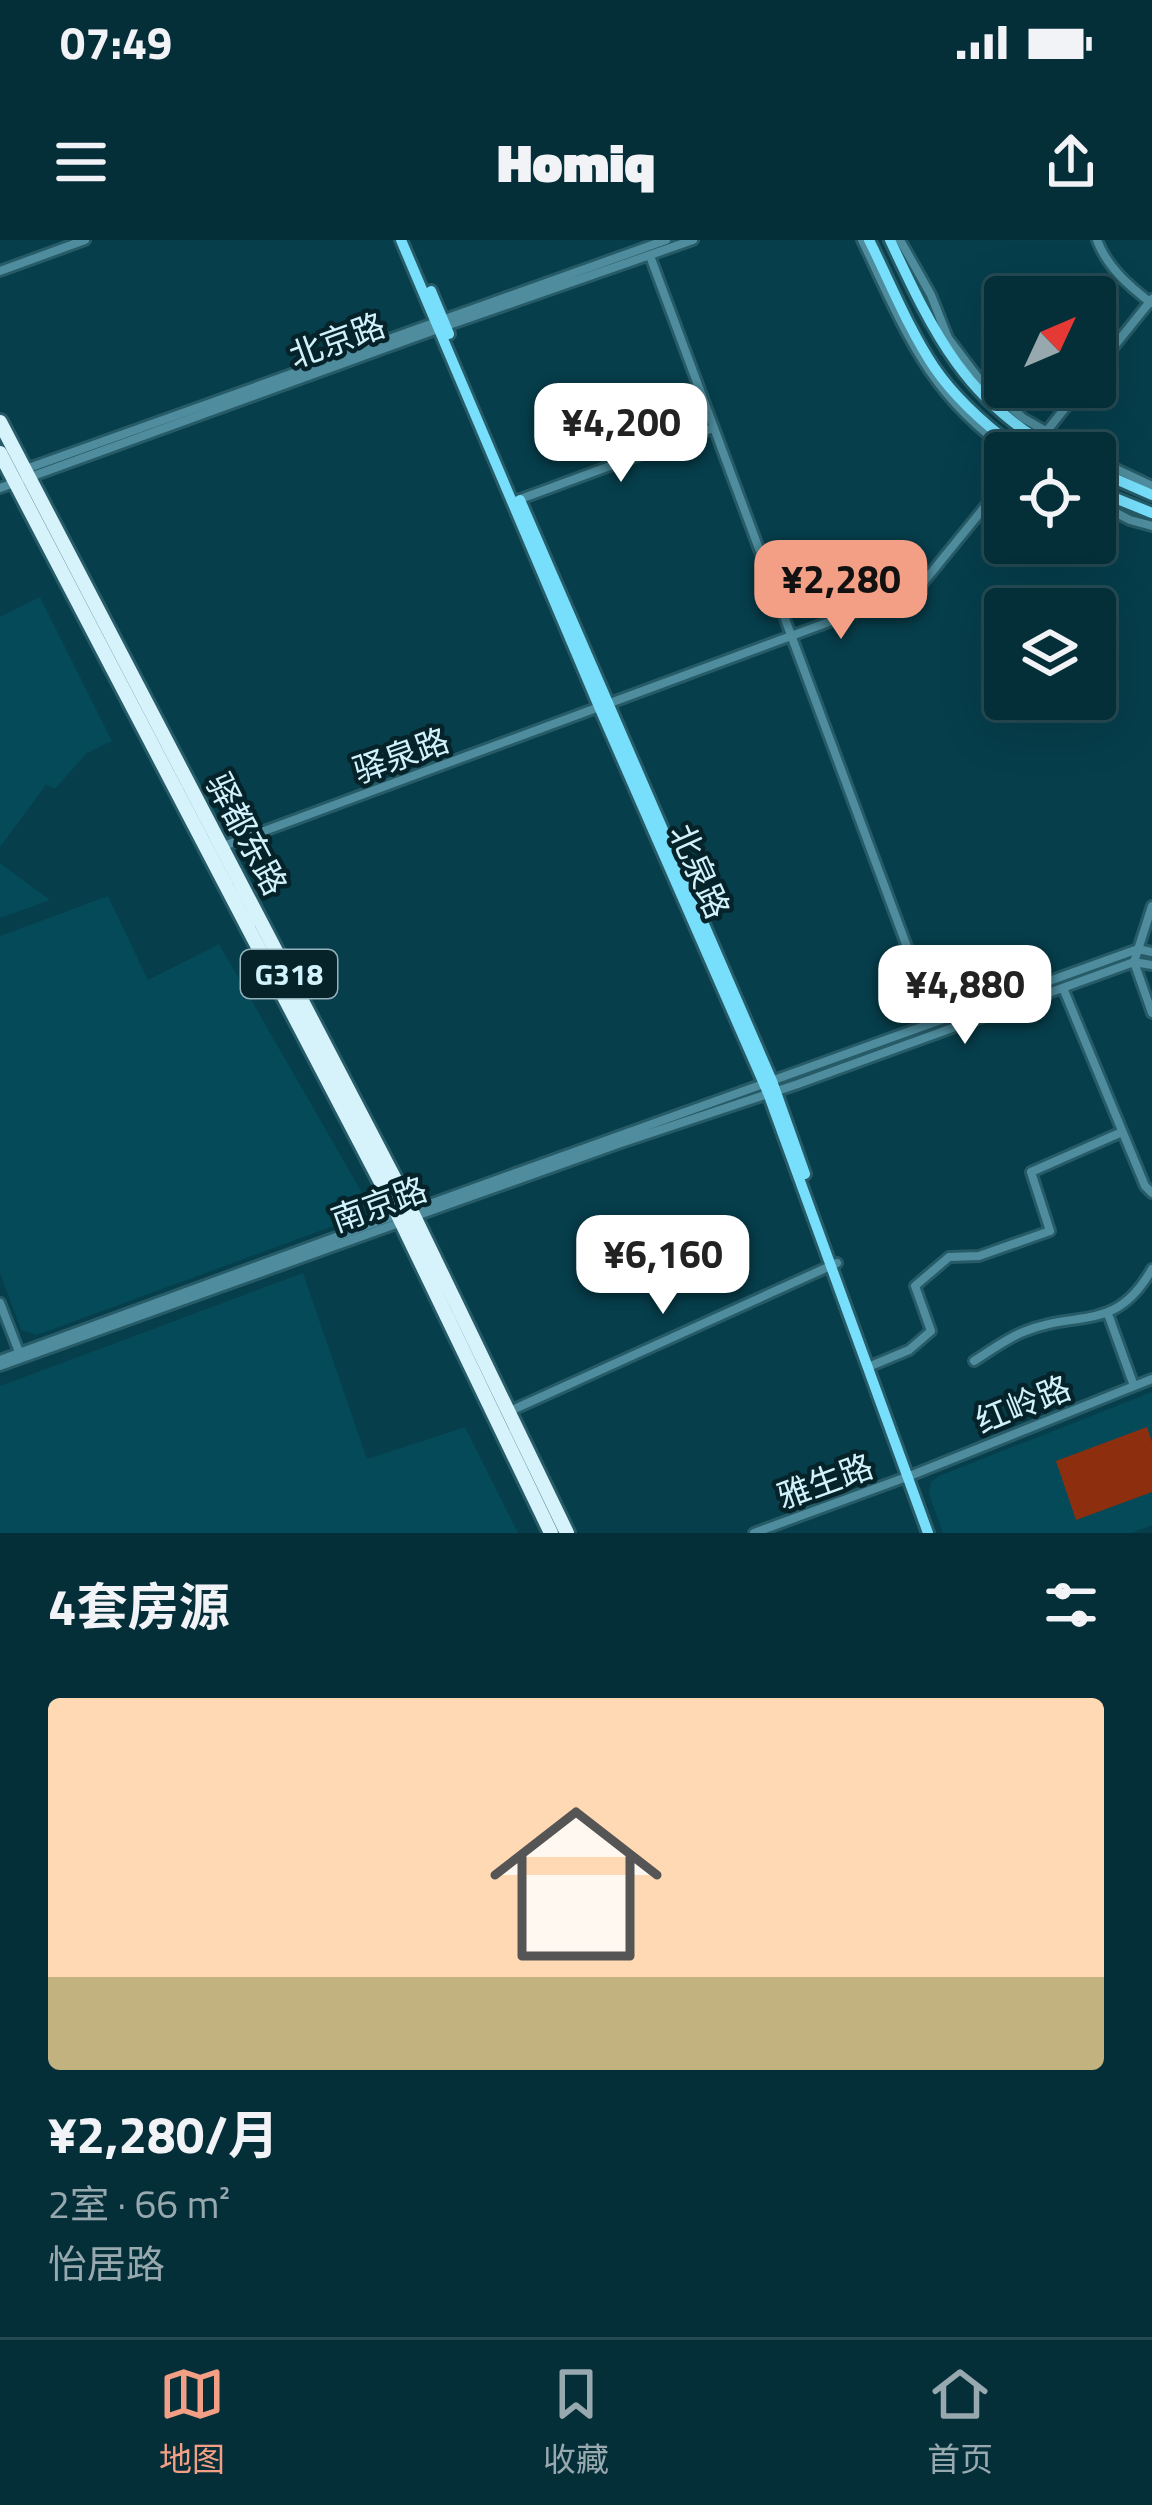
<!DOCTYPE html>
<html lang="zh">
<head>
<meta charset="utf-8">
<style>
	:root { --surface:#042e38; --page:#0d3640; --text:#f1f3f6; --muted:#97a8ae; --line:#254a53; --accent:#f39f85 }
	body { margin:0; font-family:"Titillium Web","Noto Sans SC",sans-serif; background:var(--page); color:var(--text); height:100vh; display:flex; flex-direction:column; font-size:45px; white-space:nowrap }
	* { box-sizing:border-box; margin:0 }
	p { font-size:39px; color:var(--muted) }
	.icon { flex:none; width:66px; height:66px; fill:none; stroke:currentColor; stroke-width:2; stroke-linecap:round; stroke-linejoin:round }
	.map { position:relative; height:1293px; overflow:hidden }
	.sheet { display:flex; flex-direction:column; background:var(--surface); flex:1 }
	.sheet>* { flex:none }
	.needle { width:78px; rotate:46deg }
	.fabs { position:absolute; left:984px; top:36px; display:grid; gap:24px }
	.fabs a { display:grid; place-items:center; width:132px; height:132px; border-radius:12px; background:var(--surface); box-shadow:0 12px 48px #0002,0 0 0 3px var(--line); font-size:60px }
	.price { position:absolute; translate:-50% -102px; padding:0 27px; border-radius:24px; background:#fff; color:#222; font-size:39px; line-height:78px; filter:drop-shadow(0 3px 6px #0008) }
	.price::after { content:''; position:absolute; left:50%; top:72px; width:36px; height:27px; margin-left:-18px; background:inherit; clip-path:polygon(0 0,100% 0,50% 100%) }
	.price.current { background:var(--accent); color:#111 }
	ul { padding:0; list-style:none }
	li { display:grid; align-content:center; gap:24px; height:636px; padding:0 48px }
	li span { display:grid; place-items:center; height:372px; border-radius:12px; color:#555 }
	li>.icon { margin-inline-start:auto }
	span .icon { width:216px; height:216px; fill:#fffc; stroke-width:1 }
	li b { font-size:51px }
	h2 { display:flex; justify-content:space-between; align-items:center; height:144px; padding:0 48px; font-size:51px }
	.status { display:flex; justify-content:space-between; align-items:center; height:84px; padding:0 60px; background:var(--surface); direction:ltr }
	.status svg { height:33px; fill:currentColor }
	header { display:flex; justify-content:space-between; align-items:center; height:156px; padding:0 48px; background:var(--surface); font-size:54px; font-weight:800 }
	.menu { display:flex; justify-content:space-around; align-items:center; height:168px; border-top:3px solid var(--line); background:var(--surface); font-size:33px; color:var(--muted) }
	.menu a { display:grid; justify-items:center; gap:6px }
	.menu .current { color:var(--accent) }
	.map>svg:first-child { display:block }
</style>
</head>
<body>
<div class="status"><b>07:49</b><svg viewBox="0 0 49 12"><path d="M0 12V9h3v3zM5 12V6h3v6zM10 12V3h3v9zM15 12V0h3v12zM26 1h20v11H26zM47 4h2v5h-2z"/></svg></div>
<header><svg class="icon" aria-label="menu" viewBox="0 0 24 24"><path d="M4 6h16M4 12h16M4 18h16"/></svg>Homiq<svg class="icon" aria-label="share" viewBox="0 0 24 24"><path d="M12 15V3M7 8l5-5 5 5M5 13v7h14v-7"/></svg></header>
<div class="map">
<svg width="1152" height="1293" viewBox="0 0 1152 1293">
	<rect width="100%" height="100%" fill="#063e4b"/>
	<path fill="#054a58" d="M40,357l72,144 -25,12 -32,36 -9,-4 -46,62v-230z
		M0,623l50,37 -50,18z
		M108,656l40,84 71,-36 145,252 2,18 -329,121 -16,-5 -21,-57v-337z
		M303,1033l64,186 98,-32 53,106h-518v-147z
		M1152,1152v133l-20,8h-189l-14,-39 2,-12 8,-6z"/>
	<path fill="#8d2f0f" d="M1147,1187l5,15v50l-76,28 -20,-59z"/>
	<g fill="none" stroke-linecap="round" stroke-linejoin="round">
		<defs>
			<path id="minor" d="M862,0c42,88 66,156 151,213
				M900,0l31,55 17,43 31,41 44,39 61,35
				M1097,0c10,27 32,46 54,63
				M650,16l285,766
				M0,31l85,-31
				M1095,130l57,-71
				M1029,213l53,-66
				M1095,219l57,27
				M23,230l643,-230
				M0,248l446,-162 247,-86
				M515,261l198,-73
				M1095,262l35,18 22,6
				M210,611l708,-262 87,-107
				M1152,666l-18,56 18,51
				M1063,748l82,198 7,7
				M413,970l725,-261 14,3
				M413,977l208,-74 177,-59 336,-122 18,3
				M0,1063l21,54
				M1108,1074l26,72
				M0,1120l399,-146
				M974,1121c16,-10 32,-22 49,-29 55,-23 92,2 129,-63
				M873,1125l36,-15 22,-19 -16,-45 34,-29 30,-1 71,-25 -19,-59 91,-40
				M0,1126l399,-143
				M510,1171l327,-148
				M754,1293l158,-58 240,-96"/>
			<path id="major" d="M401,0l199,469 168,384 160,440
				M869,0c21,42 39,88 65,127 23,34 56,62 89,86
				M890,0c43,92 77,165 172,213
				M431,51l18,43
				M1095,230l57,25
				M1095,250l57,23
				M520,260l252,581 33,93"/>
			<path id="highway" d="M0,182l411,788 156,323
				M0,213l398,762 153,318"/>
		</defs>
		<use href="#minor" stroke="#265b67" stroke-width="14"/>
		<use href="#major" stroke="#265b67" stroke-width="16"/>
		<use href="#highway" stroke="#265b67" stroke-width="20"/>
		<use href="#minor" stroke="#4f8d9e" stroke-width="8"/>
		<use href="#major" stroke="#77dffb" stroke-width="10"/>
		<use href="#highway" stroke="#d6f2fa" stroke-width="14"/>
	</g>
	<g text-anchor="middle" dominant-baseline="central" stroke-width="9" stroke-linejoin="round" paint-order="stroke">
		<rect fill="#06232a" stroke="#94b3bc" stroke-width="3" x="241" y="710" width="96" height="48" rx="9"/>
		<g font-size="30" font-weight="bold" fill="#d1f1fb">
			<text x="289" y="734">G318</text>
		</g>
		<g font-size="33" fill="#d1f1fb" stroke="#06232a">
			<text transform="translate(337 100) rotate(-20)">北京路</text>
			<text transform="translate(401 515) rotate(-20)">驿泉路</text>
			<text transform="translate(247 594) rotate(62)">驿都东路</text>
			<text transform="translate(700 631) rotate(66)">北泉路</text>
			<text transform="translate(379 964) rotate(-20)">南京路</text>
			<text transform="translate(1023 1164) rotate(-22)">红岭路</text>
			<text transform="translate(825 1241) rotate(-20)">雅生路</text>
		</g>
	</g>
</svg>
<div class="fabs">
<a><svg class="needle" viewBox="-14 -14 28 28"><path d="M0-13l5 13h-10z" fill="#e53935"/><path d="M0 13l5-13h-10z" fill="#97a8ae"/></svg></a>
<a><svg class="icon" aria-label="locate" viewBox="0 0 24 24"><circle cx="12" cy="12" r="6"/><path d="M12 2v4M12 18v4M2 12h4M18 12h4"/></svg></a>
<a><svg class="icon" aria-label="layers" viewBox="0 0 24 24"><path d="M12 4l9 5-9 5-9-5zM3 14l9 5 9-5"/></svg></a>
</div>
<b class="price" style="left:621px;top:245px">¥4,200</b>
<b class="price current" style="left:841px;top:402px">¥2,280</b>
<b class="price" style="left:965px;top:807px">¥4,880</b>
<b class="price" style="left:663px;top:1077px">¥6,160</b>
</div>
<section class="sheet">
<h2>4套房源<svg class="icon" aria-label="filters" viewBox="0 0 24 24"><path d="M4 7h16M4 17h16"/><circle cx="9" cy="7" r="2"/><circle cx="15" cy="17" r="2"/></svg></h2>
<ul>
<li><span style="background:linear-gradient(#ffd9b3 75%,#c2b280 0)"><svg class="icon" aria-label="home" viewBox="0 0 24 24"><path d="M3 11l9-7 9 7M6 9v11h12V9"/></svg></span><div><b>¥2,280/月</b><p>2室 · 66 m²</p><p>怡居路</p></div></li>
</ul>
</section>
<nav class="menu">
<a class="current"><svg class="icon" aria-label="map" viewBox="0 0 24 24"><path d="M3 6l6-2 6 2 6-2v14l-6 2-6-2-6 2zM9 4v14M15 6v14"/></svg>地图</a>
<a><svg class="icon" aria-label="saved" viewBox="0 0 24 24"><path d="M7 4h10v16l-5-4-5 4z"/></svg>收藏</a>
<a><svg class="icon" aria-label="home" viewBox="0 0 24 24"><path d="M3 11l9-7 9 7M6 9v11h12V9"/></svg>首页</a>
</nav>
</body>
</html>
